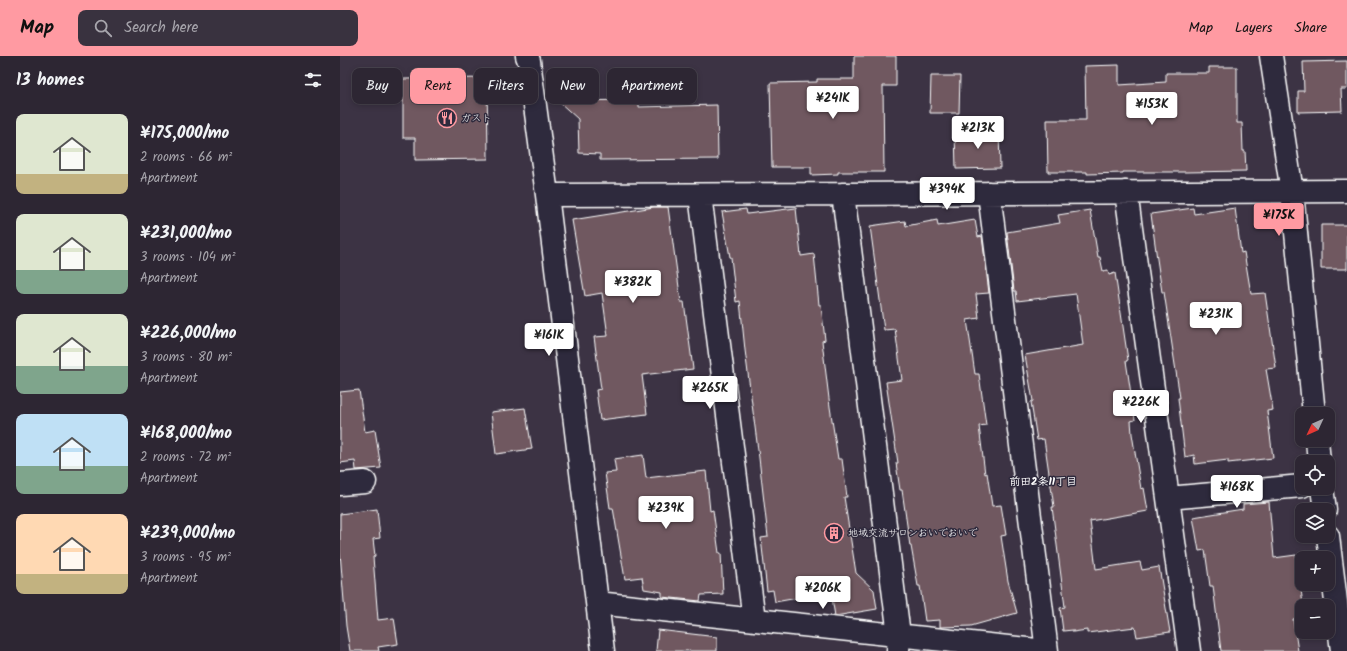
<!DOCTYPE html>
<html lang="en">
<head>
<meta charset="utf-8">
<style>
	:root { --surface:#2d2633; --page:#39323f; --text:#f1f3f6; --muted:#a7a5ac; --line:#48434e; --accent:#ff9aa2 }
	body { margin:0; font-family:Kalam,"Klee One",sans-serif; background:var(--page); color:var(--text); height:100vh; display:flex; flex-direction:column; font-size:15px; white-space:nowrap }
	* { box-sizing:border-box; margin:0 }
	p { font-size:13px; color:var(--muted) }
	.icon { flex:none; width:22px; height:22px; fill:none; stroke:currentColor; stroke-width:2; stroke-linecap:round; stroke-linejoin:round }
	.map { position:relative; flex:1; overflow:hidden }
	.drawer { display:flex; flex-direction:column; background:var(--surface); width:340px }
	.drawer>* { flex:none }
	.hud { position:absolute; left:12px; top:12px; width:380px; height:36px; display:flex; gap:8px }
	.needle { width:26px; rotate:226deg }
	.fabs { position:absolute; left:955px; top:351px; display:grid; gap:8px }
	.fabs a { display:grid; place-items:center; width:40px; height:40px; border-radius:8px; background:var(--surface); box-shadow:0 2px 6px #0003,0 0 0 1px var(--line); font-size:20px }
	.price { position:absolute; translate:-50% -34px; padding:0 9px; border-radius:4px; background:#fff; color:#222; font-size:13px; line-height:26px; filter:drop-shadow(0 1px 2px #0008) }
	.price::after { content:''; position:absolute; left:50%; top:24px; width:12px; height:9px; margin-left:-6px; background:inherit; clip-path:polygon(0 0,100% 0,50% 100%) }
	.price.current { background:var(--accent); color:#111 }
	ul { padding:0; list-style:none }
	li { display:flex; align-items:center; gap:12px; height:100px; padding:0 16px }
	li span { display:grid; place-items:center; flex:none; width:112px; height:80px; border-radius:8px; color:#555 }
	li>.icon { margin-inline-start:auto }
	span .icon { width:48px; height:48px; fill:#fffc; stroke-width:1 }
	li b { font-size:17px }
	h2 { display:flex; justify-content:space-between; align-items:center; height:48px; padding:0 16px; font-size:17px }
	.chip { padding:0 14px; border-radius:8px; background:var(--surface); box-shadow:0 2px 6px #0003,0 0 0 1px var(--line); font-size:14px; line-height:36px }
	.chip.current { background:var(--accent); color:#111 }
	header { display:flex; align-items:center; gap:24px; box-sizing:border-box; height:56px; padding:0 20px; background:var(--accent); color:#111 }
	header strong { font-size:19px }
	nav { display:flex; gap:22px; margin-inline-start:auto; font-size:14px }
	.search { width:280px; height:36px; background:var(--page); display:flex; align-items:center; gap:10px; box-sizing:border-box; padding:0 14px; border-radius:8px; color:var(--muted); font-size:15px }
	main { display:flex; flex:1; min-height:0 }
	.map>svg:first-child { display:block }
</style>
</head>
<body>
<header>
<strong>Map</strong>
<div class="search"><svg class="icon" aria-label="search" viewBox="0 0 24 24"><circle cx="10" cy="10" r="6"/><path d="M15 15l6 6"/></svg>Search here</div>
<nav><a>Map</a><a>Layers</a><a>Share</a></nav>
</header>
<main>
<section class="drawer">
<h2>13 homes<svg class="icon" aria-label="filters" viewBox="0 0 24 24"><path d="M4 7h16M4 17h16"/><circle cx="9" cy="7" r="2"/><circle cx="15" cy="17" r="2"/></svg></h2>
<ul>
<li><span style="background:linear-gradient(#dfe7d0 75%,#c2b280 0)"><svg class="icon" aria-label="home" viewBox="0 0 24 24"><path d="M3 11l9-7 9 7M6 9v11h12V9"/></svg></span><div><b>¥175,000/mo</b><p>2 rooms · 66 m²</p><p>Apartment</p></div></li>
<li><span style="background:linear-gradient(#dfe7d0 70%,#7fa58c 0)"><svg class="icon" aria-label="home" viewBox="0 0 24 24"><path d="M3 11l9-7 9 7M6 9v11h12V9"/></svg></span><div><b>¥231,000/mo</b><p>3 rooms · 104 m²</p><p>Apartment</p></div></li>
<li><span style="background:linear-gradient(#dfe7d0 65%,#7fa58c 0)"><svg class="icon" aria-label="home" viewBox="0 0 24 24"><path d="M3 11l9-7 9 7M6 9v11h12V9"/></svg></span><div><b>¥226,000/mo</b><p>3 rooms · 80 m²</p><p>Apartment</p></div></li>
<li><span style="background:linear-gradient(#bfe0f5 65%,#7fa58c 0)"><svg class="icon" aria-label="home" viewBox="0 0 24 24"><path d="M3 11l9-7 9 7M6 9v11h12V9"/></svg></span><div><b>¥168,000/mo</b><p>2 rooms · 72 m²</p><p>Apartment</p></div></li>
<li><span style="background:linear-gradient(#ffd9b3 75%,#c2b280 0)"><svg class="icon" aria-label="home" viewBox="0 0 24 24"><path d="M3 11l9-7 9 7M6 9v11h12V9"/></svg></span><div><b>¥239,000/mo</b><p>3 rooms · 95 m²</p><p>Apartment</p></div></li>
</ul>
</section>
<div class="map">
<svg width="1007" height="595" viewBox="0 0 1007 595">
	<rect width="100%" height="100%" fill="#3c3344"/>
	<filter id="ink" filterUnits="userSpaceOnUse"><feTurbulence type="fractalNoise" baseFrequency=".025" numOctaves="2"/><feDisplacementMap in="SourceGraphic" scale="8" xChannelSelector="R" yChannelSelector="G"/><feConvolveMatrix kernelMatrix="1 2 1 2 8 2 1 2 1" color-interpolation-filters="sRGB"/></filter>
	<g filter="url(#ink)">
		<path fill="#6f5860" stroke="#fff" d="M514,0h42v30h-13l1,86h-46v2l-27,1v-8h-39l-2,-84 47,-1v-3h37z
			M1007,5v28h-6l1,22 -44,1v-21h6l-1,-29z
			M779,9v20l47,-3v-9h43v-6h28v56h5l1,28h2l1,20 -60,1h-63v1l-36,1v-2h-39l-1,-52h39l-1,-54z
			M591,20h29l-1,37h-29z
			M147,22l1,81 -73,1v-22h-12v-59z
			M299,44v7l78,-2 1,54 -118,1v-6l-21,-1 -1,-34 -20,-18z
			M659,75l1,37 -44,1 -1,-37z
			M314,151h14l13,95h3l9,67 -51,6 5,39 -47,6 -4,-30 5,-1 -7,-52 14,-1 -6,-43 -17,3 -13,-76z
			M456,152l5,48 13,-2 5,51h2l4,35 -3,1 8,66 8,52h4l5,38h-3l12,76 18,17 3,19 -42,7 -4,-24 -56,10 -2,-12 -6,1 -6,-53 7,-1 -9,-79 -14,-108 -5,-49 -4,1 -5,-45h-1l-8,-45 24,-3 1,5z
			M853,152l1,6 41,-6 6,45 3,-1 7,42 14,-1 11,75 -10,1 7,41 -6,1 6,47 -45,5v-3l-33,4 -1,-9 -9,2 -7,-59h2l-16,-106h-2l-5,-33 -6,-45z
			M750,154l8,47h2l3,14 5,-1 1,5 6,-2 13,87 -2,1 9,59 -4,1 1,13 9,55 3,-1 4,23 -58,10 6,48 44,-7 2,8 17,-3 11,65 -33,5 -2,-10 -48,6v-3l-14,2v-2l-10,1 -3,-23 5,-1 -13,-100h2l-10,-68 -7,1 -6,-38 2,-1 -8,-46 58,-10 -7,-51 -59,7 -1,-10h-2l-7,-59 53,-9 -2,-8z
			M597,164l1,6 37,-6 3,17 4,-1 7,57 -13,1 3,24 -12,2 8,54h4l7,51 -7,1 6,48 2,-1 5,33 9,-1 5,30 -5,1 7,45 9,32 -46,13 -31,1v-7l-15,1 -5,-35h-2l-7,-40h-1l-8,-56h-2l-4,-27h2l-12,-81 16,-2 -7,-51 -11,1 -14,-104 35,-5 1,5z
			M981,169h26v44h-26z
			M19,334l6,42 10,-2 6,38 -25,2 -1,-9 -15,2v-71z
			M185,352l7,41 -36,5 -5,-42z
			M303,399l3,23 60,-7 4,40 3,-1 6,43h2l2,41 -22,1 -1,6 -38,-4v-5l-18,-3 -2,-12 -17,2 -12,-71h-3l-5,-35 11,-1 -2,-13z
			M929,446l5,56 22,-3 7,49 -4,1 2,13 -8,1 5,32h-77l-8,-65h-3l-5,-36 -6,1 -6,-34 50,-8v-5z
			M37,453l3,29 -7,1 2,17 -2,1 5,63 16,-2 4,26 -20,3 1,4h-29l-4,-25 -6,-74v-38z
			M318,574l59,7v14h-61z"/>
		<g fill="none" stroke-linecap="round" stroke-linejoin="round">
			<defs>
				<path id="minor" d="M187,0l2,5 18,134 56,456
					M931,0l21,136 22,222
					M786,136l63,459
					M649,137l58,458
					M503,138l56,441 -1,16
					M207,139l296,-1 504,-3
					M360,139l54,425
					M977,384l2,22
					M0,428l25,-2
					M982,432l3,22
					M828,442l134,-12
					M988,480l14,115
					M257,547l449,48"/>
			</defs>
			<use href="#minor" stroke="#fff" stroke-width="25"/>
			<use href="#minor" stroke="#2f2a3d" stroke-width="22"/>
		</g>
	</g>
	<defs>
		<symbol id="restaurant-ring" viewBox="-11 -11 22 22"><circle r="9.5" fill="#2f2a3d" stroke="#ff9aa2" stroke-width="1.5"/><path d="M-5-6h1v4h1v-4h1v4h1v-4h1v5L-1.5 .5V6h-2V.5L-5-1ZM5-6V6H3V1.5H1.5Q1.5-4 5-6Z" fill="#ff9aa2"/></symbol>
		<symbol id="building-ring" viewBox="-11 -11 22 22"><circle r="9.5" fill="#2f2a3d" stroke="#ff9aa2" stroke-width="1.5"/><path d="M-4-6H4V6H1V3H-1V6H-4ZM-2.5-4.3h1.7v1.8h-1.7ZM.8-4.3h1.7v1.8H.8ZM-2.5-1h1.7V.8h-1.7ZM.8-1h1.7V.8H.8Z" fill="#ff9aa2"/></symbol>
	</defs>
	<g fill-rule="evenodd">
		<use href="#restaurant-ring" x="96" y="51" width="22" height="22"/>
		<use href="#building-ring" x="483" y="466" width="22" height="22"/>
	</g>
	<g text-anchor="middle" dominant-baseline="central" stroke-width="3" stroke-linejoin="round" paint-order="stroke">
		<g font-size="10" fill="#fff" stroke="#2f2a3d" text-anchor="start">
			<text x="121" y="62">ガスト</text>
			<text x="508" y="477">地域交流サロンおいでおいで</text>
		</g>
		<g font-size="11" font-weight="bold" fill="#fff" stroke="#2f2a3d">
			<text x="703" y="426">前田2条11丁目</text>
		</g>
	</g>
</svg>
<div class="fabs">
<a><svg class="needle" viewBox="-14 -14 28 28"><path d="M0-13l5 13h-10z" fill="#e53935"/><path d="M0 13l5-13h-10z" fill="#a7a5ac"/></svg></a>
<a><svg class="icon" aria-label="locate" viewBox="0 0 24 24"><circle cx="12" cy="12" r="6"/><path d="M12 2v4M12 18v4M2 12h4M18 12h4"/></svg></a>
<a><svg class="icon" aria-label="layers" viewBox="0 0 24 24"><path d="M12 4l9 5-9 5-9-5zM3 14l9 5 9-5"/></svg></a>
<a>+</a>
<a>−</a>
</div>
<b class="price" style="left:493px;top:64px">¥241K</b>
<b class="price" style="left:812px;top:70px">¥153K</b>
<b class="price" style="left:638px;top:94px">¥213K</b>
<b class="price" style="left:607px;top:155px">¥394K</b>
<b class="price current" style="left:939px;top:181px">¥175K</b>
<b class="price" style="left:293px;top:248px">¥382K</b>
<b class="price" style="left:876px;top:280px">¥231K</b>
<b class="price" style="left:209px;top:301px">¥161K</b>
<b class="price" style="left:370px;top:354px">¥265K</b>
<b class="price" style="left:801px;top:368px">¥226K</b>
<b class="price" style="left:897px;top:453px">¥168K</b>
<b class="price" style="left:326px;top:474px">¥239K</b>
<b class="price" style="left:483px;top:554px">¥206K</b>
<div class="hud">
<a class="chip">Buy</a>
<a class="chip current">Rent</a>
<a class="chip">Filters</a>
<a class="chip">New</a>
<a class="chip">Apartment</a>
</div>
</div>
</main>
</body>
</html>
